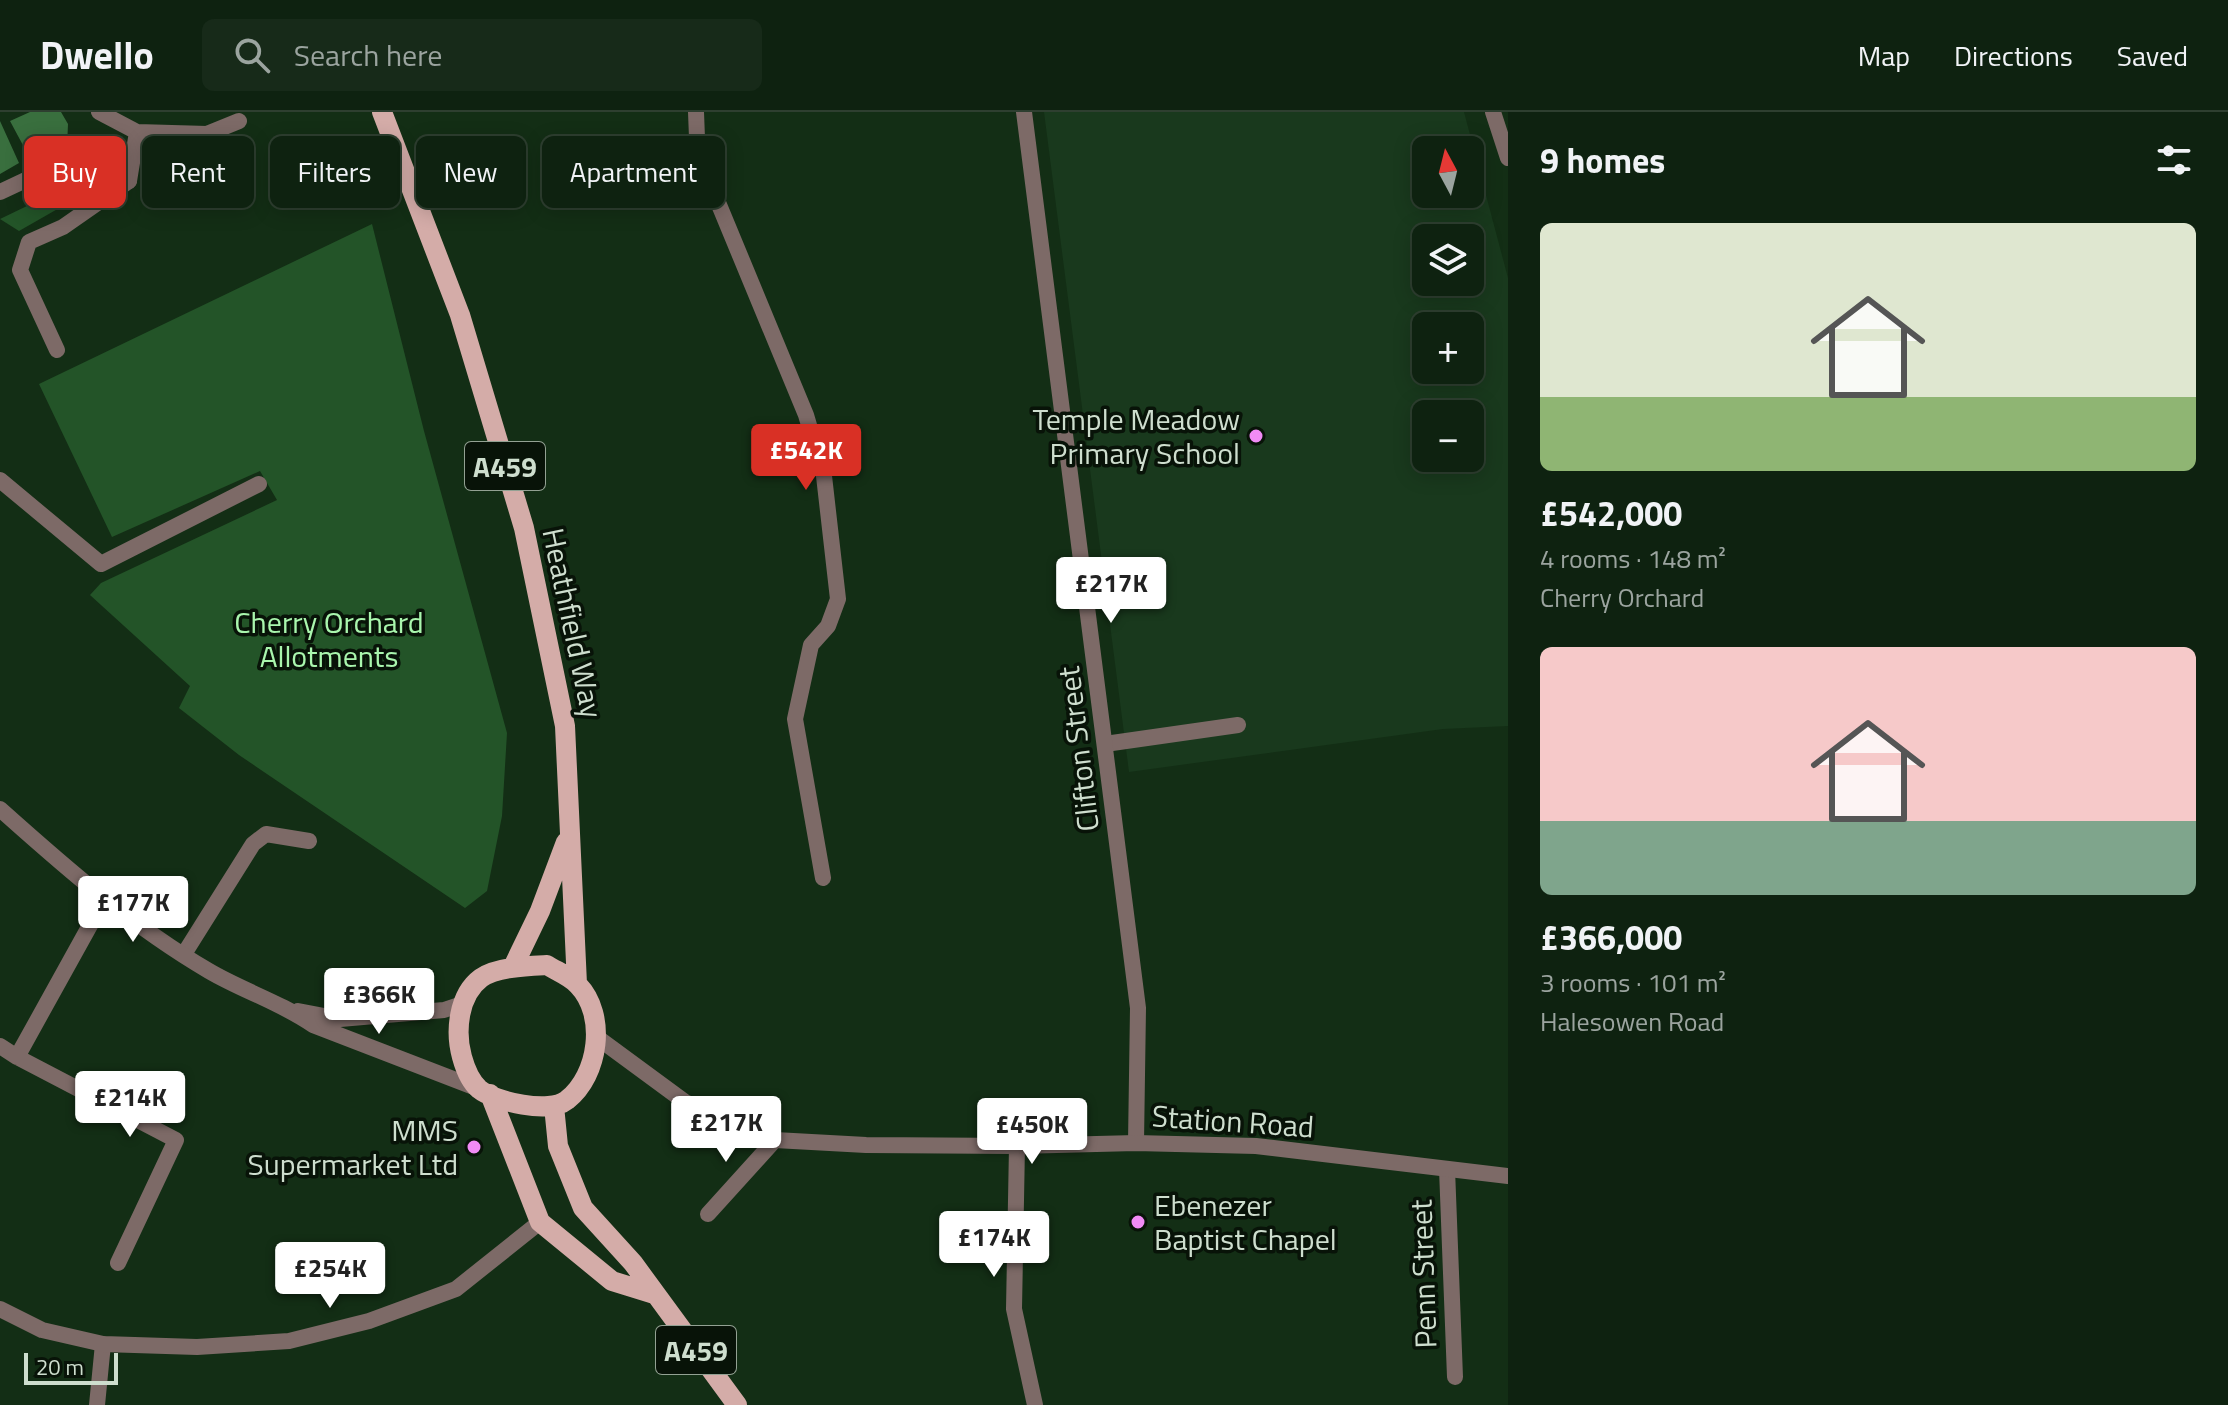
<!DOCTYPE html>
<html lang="en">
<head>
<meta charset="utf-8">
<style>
	:root { --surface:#0e2210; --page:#172a19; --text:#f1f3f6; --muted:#9ba49f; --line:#2e3f30; --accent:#d93025 }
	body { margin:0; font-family:"Titillium Web",sans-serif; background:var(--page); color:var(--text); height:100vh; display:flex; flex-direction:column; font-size:30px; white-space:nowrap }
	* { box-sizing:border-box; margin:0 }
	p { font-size:26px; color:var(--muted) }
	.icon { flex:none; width:44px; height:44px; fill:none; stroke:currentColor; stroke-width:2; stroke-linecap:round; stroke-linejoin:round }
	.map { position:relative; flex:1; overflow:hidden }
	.panel { display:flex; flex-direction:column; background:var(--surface); width:720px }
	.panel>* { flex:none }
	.hud { position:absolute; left:24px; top:24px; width:760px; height:72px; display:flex; gap:16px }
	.needle { width:52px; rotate:353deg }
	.controls { position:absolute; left:1412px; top:24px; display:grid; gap:16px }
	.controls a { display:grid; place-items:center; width:72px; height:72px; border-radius:12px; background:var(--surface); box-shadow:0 4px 20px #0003,0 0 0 2px var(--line); font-size:40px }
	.scale { position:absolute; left:24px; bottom:20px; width:94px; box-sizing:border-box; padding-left:8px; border:4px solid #cedece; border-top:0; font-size:22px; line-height:28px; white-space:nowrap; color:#cedece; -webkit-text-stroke:6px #081308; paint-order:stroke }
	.price { position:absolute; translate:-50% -68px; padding:0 18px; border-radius:8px; background:#fff; color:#222; font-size:26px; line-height:52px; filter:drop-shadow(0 2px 4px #0008) }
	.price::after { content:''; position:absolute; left:50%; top:48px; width:24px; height:18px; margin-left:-12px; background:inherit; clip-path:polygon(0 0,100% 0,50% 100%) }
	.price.active { background:var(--accent); color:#fff }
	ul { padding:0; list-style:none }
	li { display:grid; align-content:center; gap:16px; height:424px; padding:0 32px }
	li span { display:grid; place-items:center; height:248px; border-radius:12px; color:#555 }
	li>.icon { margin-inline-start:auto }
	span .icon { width:144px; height:144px; fill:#fffc; stroke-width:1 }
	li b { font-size:34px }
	h2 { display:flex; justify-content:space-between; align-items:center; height:96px; padding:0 32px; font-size:34px }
	.tag { padding:0 28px; border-radius:12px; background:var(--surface); box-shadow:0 4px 20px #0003,0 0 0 2px var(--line); font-size:28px; line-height:72px }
	.tag.active { background:var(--accent); color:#fff }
	header { display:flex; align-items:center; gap:48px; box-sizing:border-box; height:112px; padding:0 40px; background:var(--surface); border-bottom:2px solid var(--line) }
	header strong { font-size:38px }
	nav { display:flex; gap:44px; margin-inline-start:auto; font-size:28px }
	.search { width:560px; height:72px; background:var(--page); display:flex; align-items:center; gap:20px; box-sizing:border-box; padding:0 28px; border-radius:12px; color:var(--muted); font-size:30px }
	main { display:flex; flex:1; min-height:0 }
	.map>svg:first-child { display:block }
</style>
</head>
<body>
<header>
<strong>Dwello</strong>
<div class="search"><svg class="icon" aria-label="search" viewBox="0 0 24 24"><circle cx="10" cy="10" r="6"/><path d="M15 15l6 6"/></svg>Search here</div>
<nav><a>Map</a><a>Directions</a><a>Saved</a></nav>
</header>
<main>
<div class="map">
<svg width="1508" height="1293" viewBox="0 0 1508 1293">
	<rect width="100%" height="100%" fill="#132e15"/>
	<path fill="#19391d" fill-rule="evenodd" d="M1044,0h420l44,166v448l-65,3 -314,43zM1426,38h44v44h-44zM1426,126h44v44h-44zM1426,214h44v44h-44zM1426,302h44v44h-44z"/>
	<path fill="#235428" d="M91,24l15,15 2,11 -29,23 -11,18 -49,28 -19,-12 56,-27 -16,-30z
		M372,112l52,207 83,302 -5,83 -15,75 -22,17 -226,-153 -60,-47 11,-22 -100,-91 11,-12 176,-83 -17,-29 -148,66 -73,-153z"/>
	<path fill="#396f3e" d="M30,0h31l7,12 -1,24 -27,14 -15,-13 -15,-28z
		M0,9l19,42 -19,11z"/>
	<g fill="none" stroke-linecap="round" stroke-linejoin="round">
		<path stroke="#7d6a67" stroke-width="16" d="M57,238l-37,-80 9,-28 34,-15 66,-46
			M0,368l101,84 158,-80
			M1105,632l133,-19
			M184,842l69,-110 13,-10 43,7"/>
		<path stroke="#7d6a67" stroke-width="16" d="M99,0l38,20
			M696,0l1,26 13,45 96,232 18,61 14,123 -10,27 -17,19 -16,74 28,159
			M1024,0l114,896 -2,135
			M129,69l8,-49 70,2 32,-13
			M0,80l32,-15
			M0,934l17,11 87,-157
			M17,945l159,83 -58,123
			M1017,1034l-3,163 21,96
			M1447,1057l8,208
			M708,1102l67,-74
			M97,1293l6,-61"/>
		<path stroke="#7d6a67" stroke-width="16" d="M1493,0l15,46
			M0,697c66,59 132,117 209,162 34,20 71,31 104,54l166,64
			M298,899l42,8 104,-9 18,-6
			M598,926l87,64 90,38 91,5 151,1 119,-3 120,3 252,30
			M0,1197l42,21 61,14 94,3 92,-6 80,-20 87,-32 84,-67"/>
		<path stroke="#d4aca8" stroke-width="20" d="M382,0l78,203 64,213 41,198 12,258
			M547,853c9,6 23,11 31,20 29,30 21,90 -11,115 -17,14 -72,2 -88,-11 -9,-8 -14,-21 -17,-32 -7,-25 -4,-62 19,-79 15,-11 47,-12 66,-13z
			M513,855l27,-56 26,-69
			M490,982l50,128 72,59 42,13
			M554,994l4,40 25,62 50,55 104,142"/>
	</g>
	<g fill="#f18bf5" stroke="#081308" stroke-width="3">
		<circle cx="1256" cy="324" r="8"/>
		<circle cx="474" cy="1035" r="8"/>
		<circle cx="1138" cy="1110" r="8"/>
	</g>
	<g text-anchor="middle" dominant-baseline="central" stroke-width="7" stroke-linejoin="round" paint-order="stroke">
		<g fill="#081308" stroke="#93a193" stroke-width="2">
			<rect x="465" y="330" width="80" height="48" rx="6"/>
			<rect x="656" y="1214" width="80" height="48" rx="6"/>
		</g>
		<g font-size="28" font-weight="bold" fill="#cedece">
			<text x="505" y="354">A459</text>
			<text x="696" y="1238">A459</text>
		</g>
		<g font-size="30" fill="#cedece" stroke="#081308" text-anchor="end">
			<text x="1240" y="307">Temple Meadow<tspan x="1240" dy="34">Primary School</tspan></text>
			<text x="458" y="1018">MMS<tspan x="458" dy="34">Supermarket Ltd</tspan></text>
			<text x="1154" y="1093" text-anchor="start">Ebenezer<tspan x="1154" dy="34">Baptist Chapel</tspan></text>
		</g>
		<g font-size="30" fill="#a9f6ad" stroke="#081308">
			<text x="329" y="510">Cherry Orchard<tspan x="329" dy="34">Allotments</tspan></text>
		</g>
		<g font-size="30" fill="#cedece" stroke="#081308">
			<text transform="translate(573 511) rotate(78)">Heathfield Way</text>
			<text transform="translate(1078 637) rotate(-97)">Clifton Street</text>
			<text transform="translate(1233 1009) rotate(4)">Station Road</text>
			<text transform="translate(1423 1162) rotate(-92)">Penn Street</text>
		</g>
	</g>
</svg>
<div class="controls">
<a><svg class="needle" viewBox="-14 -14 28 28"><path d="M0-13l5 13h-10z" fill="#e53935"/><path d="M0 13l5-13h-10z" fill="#9ba49f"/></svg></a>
<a><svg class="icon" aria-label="layers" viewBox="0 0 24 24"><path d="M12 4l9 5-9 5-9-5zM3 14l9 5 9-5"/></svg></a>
<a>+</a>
<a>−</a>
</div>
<div class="scale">20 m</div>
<b class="price active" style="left:806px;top:380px">£542K</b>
<b class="price" style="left:1111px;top:513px">£217K</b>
<b class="price" style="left:133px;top:832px">£177K</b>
<b class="price" style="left:379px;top:924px">£366K</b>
<b class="price" style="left:130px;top:1027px">£214K</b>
<b class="price" style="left:726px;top:1052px">£217K</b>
<b class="price" style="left:1032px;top:1054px">£450K</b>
<b class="price" style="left:994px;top:1167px">£174K</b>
<b class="price" style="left:330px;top:1198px">£254K</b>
<div class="hud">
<a class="tag active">Buy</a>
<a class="tag">Rent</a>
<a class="tag">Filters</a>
<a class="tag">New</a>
<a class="tag">Apartment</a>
</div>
</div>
<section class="panel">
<h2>9 homes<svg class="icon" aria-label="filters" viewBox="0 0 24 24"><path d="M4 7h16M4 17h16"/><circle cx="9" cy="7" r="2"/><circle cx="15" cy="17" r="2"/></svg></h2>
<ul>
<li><span style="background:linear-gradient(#dfe7d0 70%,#8fb573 0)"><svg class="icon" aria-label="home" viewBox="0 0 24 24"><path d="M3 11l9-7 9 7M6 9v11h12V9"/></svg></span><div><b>£542,000</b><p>4 rooms · 148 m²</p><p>Cherry Orchard</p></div></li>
<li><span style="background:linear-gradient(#f6c9c9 70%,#7fa58c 0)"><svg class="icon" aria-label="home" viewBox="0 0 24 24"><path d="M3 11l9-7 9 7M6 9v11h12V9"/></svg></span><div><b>£366,000</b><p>3 rooms · 101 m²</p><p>Halesowen Road</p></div></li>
</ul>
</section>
</main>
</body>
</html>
